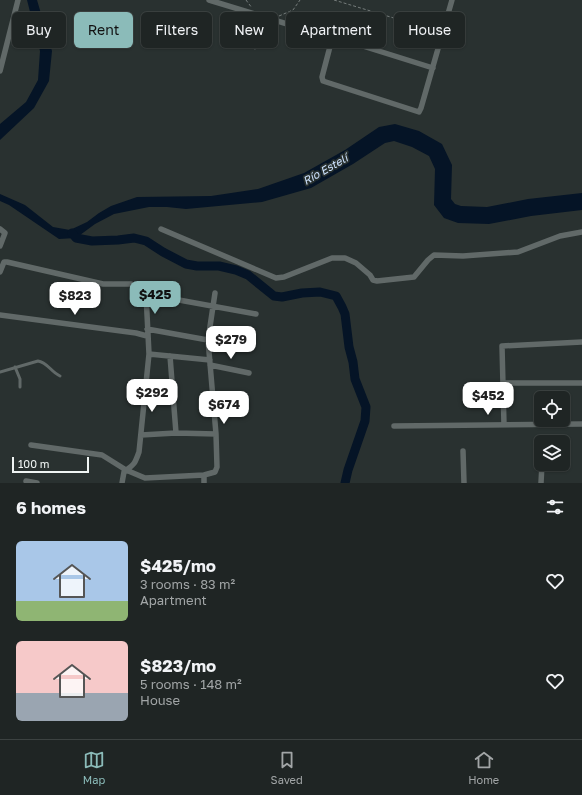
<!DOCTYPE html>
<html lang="en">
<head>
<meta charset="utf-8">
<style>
	:root { --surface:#1f2524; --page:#272d2c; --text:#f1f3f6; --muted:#a1a5a6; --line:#3c4241; --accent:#8bbbb9 }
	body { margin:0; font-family:"Golos Text",sans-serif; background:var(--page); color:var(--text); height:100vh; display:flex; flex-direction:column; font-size:15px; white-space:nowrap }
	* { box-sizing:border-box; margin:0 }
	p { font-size:13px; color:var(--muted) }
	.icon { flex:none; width:22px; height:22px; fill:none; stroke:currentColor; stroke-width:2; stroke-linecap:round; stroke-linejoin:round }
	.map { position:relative; height:483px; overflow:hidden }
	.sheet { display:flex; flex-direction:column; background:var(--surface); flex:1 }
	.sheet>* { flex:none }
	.hud { position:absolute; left:12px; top:12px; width:558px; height:36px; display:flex; gap:8px }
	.controls { position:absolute; left:534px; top:391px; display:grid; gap:8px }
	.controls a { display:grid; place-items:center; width:36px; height:36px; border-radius:6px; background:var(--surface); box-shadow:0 1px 3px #0004,0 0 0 1px var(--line); font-size:20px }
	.scale { position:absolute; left:12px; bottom:10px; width:77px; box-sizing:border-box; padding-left:4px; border:2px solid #eff4f3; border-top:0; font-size:11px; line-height:14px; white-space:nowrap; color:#eff4f3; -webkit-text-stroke:3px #293130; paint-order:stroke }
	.price { position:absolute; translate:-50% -34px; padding:0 9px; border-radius:8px; background:#fff; color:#222; font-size:13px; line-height:26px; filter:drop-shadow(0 1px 2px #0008) }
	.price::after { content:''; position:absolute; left:50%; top:24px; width:12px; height:9px; margin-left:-6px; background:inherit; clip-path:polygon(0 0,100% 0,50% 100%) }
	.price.current { background:var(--accent); color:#111 }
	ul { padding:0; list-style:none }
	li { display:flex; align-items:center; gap:12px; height:100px; padding:0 16px }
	li span { display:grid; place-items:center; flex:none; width:112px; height:80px; border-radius:6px; color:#555 }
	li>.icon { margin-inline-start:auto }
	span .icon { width:48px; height:48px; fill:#fffc; stroke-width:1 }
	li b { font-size:17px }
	h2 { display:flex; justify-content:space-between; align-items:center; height:48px; padding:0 16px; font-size:17px }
	.chip { padding:0 14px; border-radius:6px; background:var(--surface); box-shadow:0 1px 3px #0004,0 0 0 1px var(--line); font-size:14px; line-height:36px }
	.chip.current { background:var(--accent); color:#111 }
	.menu { display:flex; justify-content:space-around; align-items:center; height:56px; border-top:1px solid var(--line); background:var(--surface); font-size:11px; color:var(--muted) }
	.menu a { display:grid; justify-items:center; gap:2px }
	.menu .current { color:var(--accent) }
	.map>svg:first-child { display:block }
</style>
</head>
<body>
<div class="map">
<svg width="582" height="483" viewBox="0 0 582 483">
	<rect width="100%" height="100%" fill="#293130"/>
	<path fill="#051426" d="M27,0h10l15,51 -3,30 -15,27 -34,32v-16l26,-22 12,-22 2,-29z
		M395,124l24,7 23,13 10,21 -1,34 4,5 6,2 26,1 41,-8 54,-6v17l-51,6 -42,8 -31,-1 -14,-5 -10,-13 1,-36 -6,-13 -17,-9 -18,-6 -9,2 -32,21 -42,24 -49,14 -76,7 -19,-2h-18l-35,7 -19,10 -19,14 -17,1 -50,-34 -9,-4v-7l25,11 28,22 17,3 17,-8 12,-9 12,-7 26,-9 74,-1 47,-7 46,-16 41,-23 34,-23z"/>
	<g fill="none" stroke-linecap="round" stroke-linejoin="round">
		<path stroke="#051426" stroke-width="9" d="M72,233l4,5 16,3 26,-1 16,-2 12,3 17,11 23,12 11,2h22l17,4 12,5 26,21 8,1 20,-4 18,-1 16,4 6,11 3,7 4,33 4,15 2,17 11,28 -1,14 -17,49 -3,13"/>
		<path stroke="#757c7b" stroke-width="1" stroke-dasharray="3 2" stroke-linecap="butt" d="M246,0l6,8
			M334,0l103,31
			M279,16l14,-6 7,-10"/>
		<path stroke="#616968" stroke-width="3" d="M255,48l8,-32
			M15,367l5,12v8
			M0,372l38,-11c9,1 13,11 22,15"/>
		<path stroke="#616968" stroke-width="5.5" d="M209,0l124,38
			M433,68l-99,-31 -2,2 -10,38 1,4 3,1 93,30 2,-4 31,-108
			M0,71l18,-71
			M0,229l5,4 -5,13
			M161,229l115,49 8,-1 48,-19h13l11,5 14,12 3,5 4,1 37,-4 14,-17 6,-5 29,1 55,-4 42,-16 22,-4
			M0,272l4,-10h3l96,22h28
			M0,315l136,18 11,3
			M147,329l105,19
			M149,354l61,6
			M170,356l6,77
			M210,365l39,8
			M504,383h78
			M504,425l-2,-79 80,-4
			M394,426l188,-2
			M141,435l35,-2 40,1
			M31,445l71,10 24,15 19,8 59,-3 11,-3 2,-5 -1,-33 -8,-94 7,-47
			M463,451l1,32
			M26,481l11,2
			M122,483l2,-11c10,-8 10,-6 15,-20l10,-98 -3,-60 110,20
			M204,483v-8
			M541,483l1,-19"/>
	</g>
	<g text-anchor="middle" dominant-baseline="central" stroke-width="3.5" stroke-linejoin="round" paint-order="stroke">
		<g font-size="11" font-style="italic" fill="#cde2fd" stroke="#293130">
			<text transform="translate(325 169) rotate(-30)">Río Estelí</text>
		</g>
	</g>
</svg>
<div class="controls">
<a><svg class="icon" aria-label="locate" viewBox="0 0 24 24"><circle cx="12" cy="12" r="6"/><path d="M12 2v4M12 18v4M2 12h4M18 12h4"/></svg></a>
<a><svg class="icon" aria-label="layers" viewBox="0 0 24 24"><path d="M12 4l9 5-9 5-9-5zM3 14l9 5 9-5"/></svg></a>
</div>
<div class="scale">100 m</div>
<b class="price current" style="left:155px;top:315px">$425</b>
<b class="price" style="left:75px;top:316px">$823</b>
<b class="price" style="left:231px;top:360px">$279</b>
<b class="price" style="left:152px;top:413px">$292</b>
<b class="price" style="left:488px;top:416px">$452</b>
<b class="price" style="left:224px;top:425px">$674</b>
<div class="hud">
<a class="chip">Buy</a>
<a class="chip current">Rent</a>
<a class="chip">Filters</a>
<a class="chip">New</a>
<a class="chip">Apartment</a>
<a class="chip">House</a>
</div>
</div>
<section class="sheet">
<h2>6 homes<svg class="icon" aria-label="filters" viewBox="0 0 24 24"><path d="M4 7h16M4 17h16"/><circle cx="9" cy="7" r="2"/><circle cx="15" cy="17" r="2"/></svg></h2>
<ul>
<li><span style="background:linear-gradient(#a9c7e8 75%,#8fb573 0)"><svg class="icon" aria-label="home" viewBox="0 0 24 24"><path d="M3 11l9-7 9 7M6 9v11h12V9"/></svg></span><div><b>$425/mo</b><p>3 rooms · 83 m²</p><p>Apartment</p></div><svg class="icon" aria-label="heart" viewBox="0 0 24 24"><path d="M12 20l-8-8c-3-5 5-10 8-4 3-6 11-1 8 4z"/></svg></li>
<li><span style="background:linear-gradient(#f6c9c9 65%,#9aa5b1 0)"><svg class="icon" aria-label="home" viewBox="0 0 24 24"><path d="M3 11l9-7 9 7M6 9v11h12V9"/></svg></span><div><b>$823/mo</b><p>5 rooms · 148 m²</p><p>House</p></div><svg class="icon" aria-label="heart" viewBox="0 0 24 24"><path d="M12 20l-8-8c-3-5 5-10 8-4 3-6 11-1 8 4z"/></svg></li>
</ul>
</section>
<nav class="menu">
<a class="current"><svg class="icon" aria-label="map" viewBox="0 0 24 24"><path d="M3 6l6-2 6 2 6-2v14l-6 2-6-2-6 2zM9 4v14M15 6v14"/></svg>Map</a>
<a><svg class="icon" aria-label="saved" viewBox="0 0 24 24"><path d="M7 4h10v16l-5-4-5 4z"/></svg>Saved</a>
<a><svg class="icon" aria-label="home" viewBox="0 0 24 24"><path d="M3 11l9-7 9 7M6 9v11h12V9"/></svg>Home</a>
</nav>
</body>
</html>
